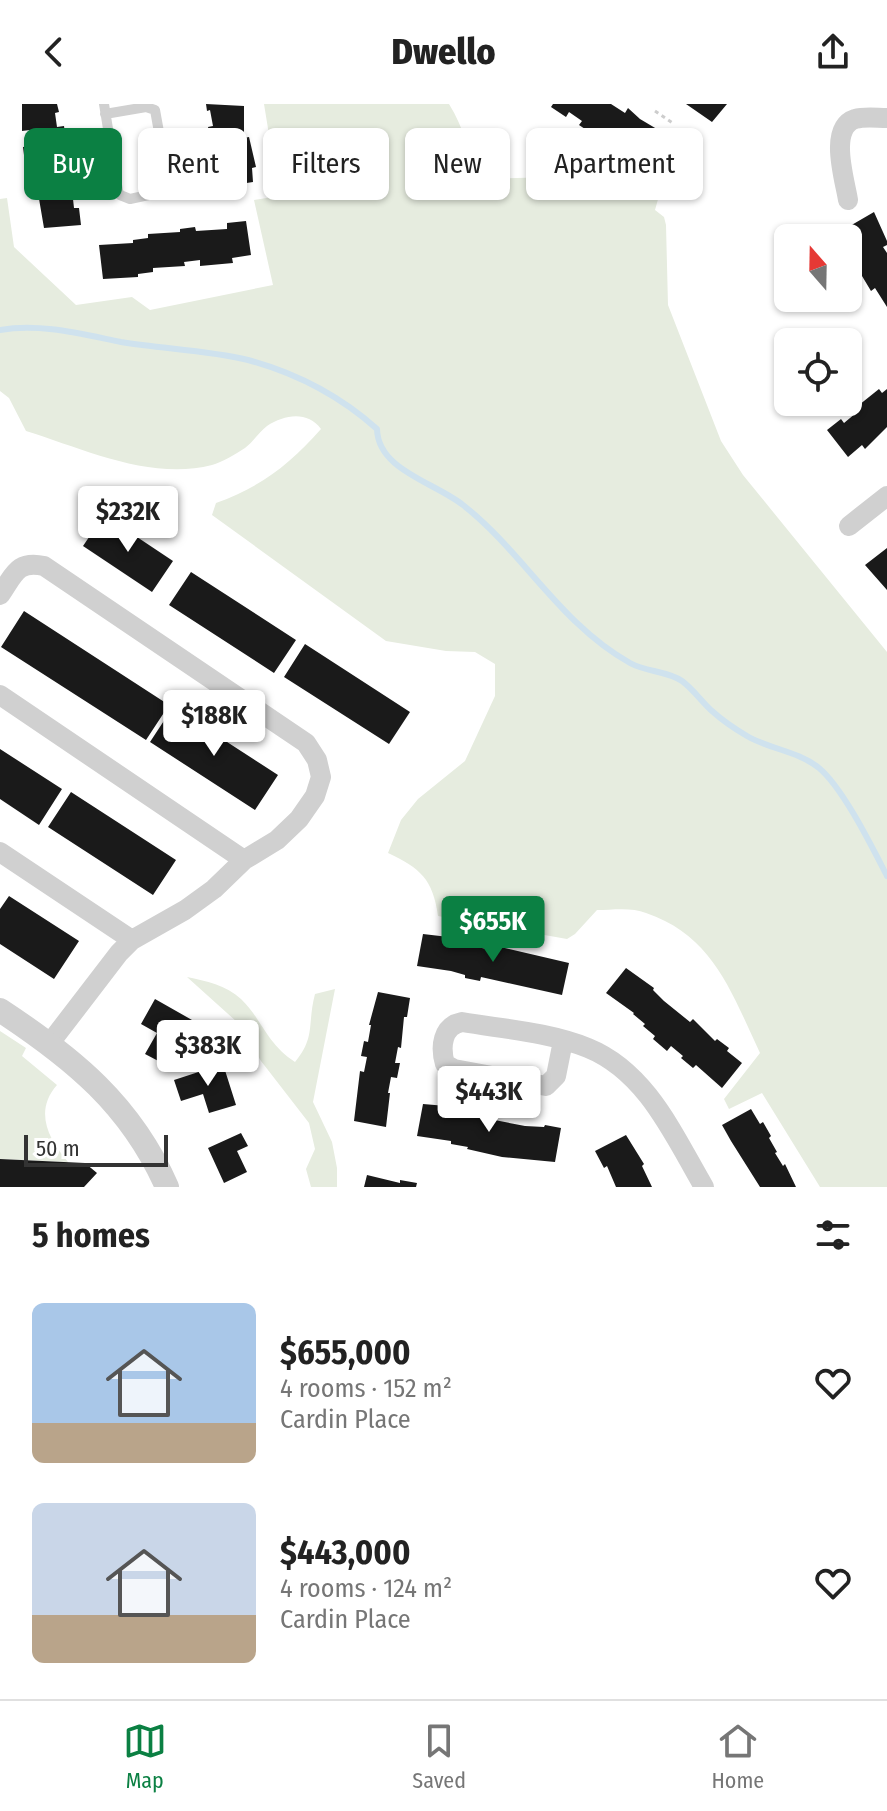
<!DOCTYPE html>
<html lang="en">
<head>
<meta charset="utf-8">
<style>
	:root { --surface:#fff; --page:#f6f6f6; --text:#222; --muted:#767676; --line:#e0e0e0; --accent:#0b8043 }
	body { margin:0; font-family:"Fira Sans Condensed",sans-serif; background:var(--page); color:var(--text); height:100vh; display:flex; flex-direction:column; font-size:30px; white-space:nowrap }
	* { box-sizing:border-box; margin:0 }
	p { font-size:26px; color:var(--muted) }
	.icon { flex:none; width:44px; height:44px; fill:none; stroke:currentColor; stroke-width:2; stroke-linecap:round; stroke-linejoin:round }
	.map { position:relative; height:1083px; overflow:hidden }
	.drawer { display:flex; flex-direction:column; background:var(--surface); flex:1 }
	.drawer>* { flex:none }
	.banner { position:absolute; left:24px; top:24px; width:840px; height:72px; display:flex; gap:16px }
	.needle { width:52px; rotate:340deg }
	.controls { position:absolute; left:774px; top:120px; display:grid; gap:16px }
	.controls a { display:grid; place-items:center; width:88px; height:88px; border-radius:12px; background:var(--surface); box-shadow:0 2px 6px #0004; font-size:40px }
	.scale { position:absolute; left:24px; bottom:20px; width:144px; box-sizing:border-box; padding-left:8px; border:4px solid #333; border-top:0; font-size:22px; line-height:28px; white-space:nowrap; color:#333; -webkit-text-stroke:6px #fff; paint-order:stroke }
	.price { position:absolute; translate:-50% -68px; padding:0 18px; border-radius:8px; background:#fff; color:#222; font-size:26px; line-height:52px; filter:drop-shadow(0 2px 4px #0008) }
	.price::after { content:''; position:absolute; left:50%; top:48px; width:24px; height:18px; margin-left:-12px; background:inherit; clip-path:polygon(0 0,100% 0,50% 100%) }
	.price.selected { background:var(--accent); color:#fff }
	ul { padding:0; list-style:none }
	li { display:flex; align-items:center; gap:24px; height:200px; padding:0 32px }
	li span { display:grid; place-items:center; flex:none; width:224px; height:160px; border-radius:12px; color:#555 }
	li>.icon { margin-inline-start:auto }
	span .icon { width:96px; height:96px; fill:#fffc; stroke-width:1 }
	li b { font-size:34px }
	h2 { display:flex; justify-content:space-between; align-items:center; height:96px; padding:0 32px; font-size:34px }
	.chip { padding:0 28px; border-radius:12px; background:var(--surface); box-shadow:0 2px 6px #0004; font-size:28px; line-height:72px }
	.chip.selected { background:var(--accent); color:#fff }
	header { display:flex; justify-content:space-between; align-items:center; height:104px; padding:0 32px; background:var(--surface); font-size:36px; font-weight:800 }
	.dock { display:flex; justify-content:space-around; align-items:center; height:112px; border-top:2px solid var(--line); background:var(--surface); font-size:22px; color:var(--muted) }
	.dock a { display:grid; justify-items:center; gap:4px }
	.dock .selected { color:var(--accent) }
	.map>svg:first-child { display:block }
</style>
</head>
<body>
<header><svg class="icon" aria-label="back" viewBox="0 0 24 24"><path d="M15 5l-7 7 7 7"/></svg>Dwello<svg class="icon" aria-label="share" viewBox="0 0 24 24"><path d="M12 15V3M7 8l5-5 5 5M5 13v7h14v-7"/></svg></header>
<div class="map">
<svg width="887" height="1083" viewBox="0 0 887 1083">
	<rect width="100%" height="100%" fill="#fff"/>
	<path fill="#e6ecdf" d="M264,0h185c15,24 20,50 34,75l103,-3 28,14 11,-4 5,-20 32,19 -7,25 9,7 2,8 2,80 53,136 22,34 144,177v535h-67l-58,-94 -33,16 -5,-10 36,-46c-28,-59 -46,-117 -114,-140 -14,-6 -34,-3 -49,-3l-22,24 -8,5 -129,-23c-5,-37 -18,-48 -50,-63l13,-33 17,-21 47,-38 30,-65v-32l-20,-12 -29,-1 -60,-10 -174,-126 4,-12c45,-16 74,-39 105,-74 -13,-18 -36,-15 -54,-3 -8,6 -14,16 -22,22 -9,6 -23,14 -33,17 -61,16 -128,-16 -186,-34l-17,-33 -9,-7v-192l7,-1 7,49 62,58 56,-8 18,13 123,-25 -19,-85 25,-4z
		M187,873c19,4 39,8 54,22 21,20 25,44 54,63 21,-25 12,-38 20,-68l20,-5 -22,113 19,40 5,26v19h-26l-5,-18 9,-20 -6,-26 -48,-62 -24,-39z
		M0,927l26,17 -4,8 35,29c-23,26 -9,54 11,77l-68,-3z"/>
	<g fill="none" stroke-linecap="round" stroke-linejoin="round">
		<path stroke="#cfe2ee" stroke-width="6" d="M0,226c40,-7 81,4 121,12 42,7 86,8 127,18 48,13 92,36 129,69 1,41 57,53 86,76 60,47 97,119 167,158 16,9 38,8 52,18 11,8 20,21 30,30 10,9 23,18 35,25 22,13 51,15 72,32 24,20 53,79 68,108"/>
	</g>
	<path fill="#1a1a1a" d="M22,0h35l2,8 -4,1 2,14 7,-1 2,15 -8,2 1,16 10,-1 2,16 -6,1 1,15h6l2,18h5l2,17 -37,3 -6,-35h-6l-1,-14 5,-1 -1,-16 -10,1 -2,-16 9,-1 -2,-16 -8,1z
		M206,0l38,2v32l5,-1 7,30 -4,1 1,14 -32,5 -2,-14 4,-1 -2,-15 -4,-16 -6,1 -3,-15 5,-1 -3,-16 -3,1z
		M553,0h58l14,9 3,-5 12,11 42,25 -18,29 -13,-8 -3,3 -28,-18 2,-4 -13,-8 -3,5 -27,-18 3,-4 -13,-9 -3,5 -15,-10z
		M686,0h41l-15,18z
		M874,108l13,29v4l-4,2 4,6v54l-12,-19 -4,3 -9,-15 -7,-13 4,-2 -16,-31z
		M246,117l5,34 -19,3 1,5 -33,3v-6l-16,2 1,4 -32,2v4l-15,2v3l-35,2 -4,-34 34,-2v-3l15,-2v-4l32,-2v-3l15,-2 1,4 31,-2v-6z
		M879,285l3,4 5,-4v38l-22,22 -3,-4 -14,12 -21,-27 14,-11 3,4 12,-10 -2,-4z
		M104,411l69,46 -21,31 -69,-46z
		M887,444v42l-22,-25z
		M191,468l105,68 -22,33 -105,-68z
		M24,507l145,94 -23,35 -145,-93z
		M305,540l105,68 -21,32 -105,-67z
		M173,603l105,68 -23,35 -105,-68z
		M0,645l62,40 -23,36 -39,-26z
		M71,688l105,68 -23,35 -105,-68z
		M9,792l70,45 -25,38 -54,-35v-35z
		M423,830l34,4v3l15,3 -1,2 16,3 1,-5 81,19 -7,32 -81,-18 -1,4 -15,-3v-3l-14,-4 -34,-5z
		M626,864l28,20 -1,2 11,11 26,21 3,-3 22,22 2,-2 12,9 -2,3 15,12 -20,25 -26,-23 -3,3 -12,-10 2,-2 -12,-10 -4,5 -14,-12 2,-3 -12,-10 2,-2 -12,-10 1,-1 -28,-20z
		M378,888l32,6 -3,19h-3l-3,31 -3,-1 -3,16h5l-3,15 -6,-1 -3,16h2l-4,34 -32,-6 6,-50 4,1 3,-15 -6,-1 3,-15 4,1 3,-17h-2z
		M155,895l37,21 -26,45 -21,-11 12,-21 -16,-9z
		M223,960l13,41 -27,8 -6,-19 -22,7 -7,-21z
		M423,1000l35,3 -1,4 17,5 51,10 19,1 1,-2 16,3 -6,34 -53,-5 -35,-8 1,-2 -17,-3v-3l-34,-5z
		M751,1005l9,15 3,-2 8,14 -2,2 8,14 -2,1 8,13 2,-2 11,23h-36l-29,-46 -9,-16z
		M241,1029l7,13 -11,5 10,21 -23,11 -16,-35z
		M626,1031l18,29 -2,2 10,21h-36l-9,-21 -3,2 -9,-17z
		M0,1055l85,4 12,10 -13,14h-84z
		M367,1071l33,8v-3l17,3 -1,4h-52z"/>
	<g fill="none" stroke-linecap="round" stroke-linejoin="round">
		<path stroke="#cdcdcd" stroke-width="3" stroke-dasharray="4 4" stroke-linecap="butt" d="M655,7l19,13"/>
		<path stroke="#d0d0d0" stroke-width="10" d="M104,0l14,87 2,4 10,4 37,-8 1,-9 -13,-72 -9,-3 -41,7"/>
		<path stroke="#d0d0d0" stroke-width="20" d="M848,96c-3,-20 -20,-72 7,-81 10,-3 22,-1 32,-1
			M849,422l38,-30
			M0,491c14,-20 17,-35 44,-29l262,177 11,17 4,17 -6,19 -16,23 -22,21 -33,20 -30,29 -29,21 -53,30 -13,13 -69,90
			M0,591l244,165
			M0,748l132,88
			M563,937l-7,35 -10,10 -92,-17 -9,-5c-5,-17 -3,-38 17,-42 41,7 87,10 126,26 59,24 86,88 116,139"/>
		<path stroke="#d0d0d0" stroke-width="24" d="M0,906c73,48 131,95 167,177"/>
	</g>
</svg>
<div class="controls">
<a><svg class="needle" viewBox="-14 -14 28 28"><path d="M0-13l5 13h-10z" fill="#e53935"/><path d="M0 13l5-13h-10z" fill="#767676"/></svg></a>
<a><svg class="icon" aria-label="locate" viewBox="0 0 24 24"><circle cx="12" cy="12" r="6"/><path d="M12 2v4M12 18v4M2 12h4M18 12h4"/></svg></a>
</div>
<div class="scale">50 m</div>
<b class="price" style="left:128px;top:450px">$232K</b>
<b class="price" style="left:214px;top:654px">$188K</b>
<b class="price selected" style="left:493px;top:860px">$655K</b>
<b class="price" style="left:208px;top:984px">$383K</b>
<b class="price" style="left:489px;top:1030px">$443K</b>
<div class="banner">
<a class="chip selected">Buy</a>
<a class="chip">Rent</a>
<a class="chip">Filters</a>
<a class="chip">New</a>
<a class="chip">Apartment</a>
</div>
</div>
<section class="drawer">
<h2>5 homes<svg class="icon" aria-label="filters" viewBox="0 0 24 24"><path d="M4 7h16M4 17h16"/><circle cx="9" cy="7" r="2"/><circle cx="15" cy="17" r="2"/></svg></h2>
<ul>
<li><span style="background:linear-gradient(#a9c7e8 75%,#b9a48a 0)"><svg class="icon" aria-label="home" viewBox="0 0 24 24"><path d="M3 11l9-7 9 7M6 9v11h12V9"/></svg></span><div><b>$655,000</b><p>4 rooms · 152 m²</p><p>Cardin Place</p></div><svg class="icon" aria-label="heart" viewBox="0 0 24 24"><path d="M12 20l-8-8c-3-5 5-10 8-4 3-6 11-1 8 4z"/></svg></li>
<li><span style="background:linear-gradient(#c9d6e8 70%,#b9a48a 0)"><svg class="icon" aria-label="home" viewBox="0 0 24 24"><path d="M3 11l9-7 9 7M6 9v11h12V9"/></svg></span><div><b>$443,000</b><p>4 rooms · 124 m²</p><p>Cardin Place</p></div><svg class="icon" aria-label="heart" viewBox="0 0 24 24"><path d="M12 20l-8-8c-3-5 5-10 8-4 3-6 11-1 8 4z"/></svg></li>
</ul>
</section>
<nav class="dock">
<a class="selected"><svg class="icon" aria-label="map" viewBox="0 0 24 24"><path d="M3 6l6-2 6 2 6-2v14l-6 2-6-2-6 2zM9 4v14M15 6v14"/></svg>Map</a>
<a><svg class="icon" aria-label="saved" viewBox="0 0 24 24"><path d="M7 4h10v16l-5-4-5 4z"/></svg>Saved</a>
<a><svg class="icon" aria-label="home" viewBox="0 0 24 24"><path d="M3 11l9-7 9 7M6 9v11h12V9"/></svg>Home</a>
</nav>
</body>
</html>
